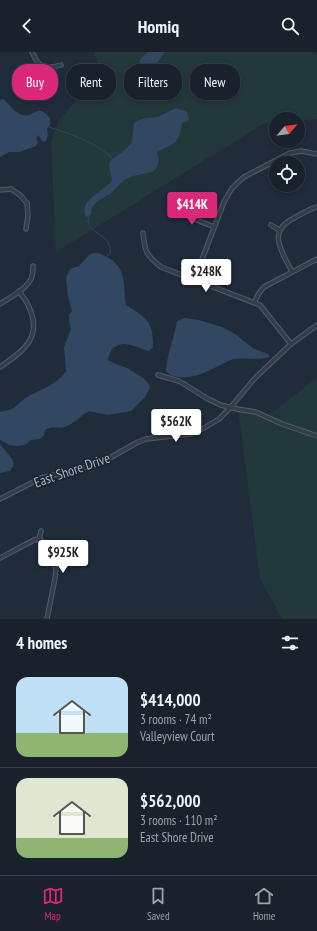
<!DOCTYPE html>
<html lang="en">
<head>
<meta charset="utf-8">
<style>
	:root { --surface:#18212c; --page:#252e38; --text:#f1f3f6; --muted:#9fa3a9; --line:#363e48; --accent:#db2777 }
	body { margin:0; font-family:"PT Sans Narrow",sans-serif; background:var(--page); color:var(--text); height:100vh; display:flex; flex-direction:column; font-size:15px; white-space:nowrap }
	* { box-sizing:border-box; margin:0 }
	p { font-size:13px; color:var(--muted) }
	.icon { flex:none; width:22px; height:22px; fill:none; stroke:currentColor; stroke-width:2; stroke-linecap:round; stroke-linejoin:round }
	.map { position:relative; height:567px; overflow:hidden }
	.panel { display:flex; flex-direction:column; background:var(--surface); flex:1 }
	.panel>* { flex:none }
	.banner { position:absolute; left:12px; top:12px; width:293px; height:36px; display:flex; gap:8px }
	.needle { width:26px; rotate:62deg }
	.fabs { position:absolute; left:269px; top:60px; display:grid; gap:8px }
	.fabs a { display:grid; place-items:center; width:36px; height:36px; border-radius:50%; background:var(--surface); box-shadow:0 2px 6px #0003,0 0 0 1px var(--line); font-size:20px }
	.price { position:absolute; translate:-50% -34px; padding:0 9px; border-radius:4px; background:#fff; color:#222; font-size:13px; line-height:26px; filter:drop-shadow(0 1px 2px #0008) }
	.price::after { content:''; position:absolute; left:50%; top:24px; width:12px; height:9px; margin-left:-6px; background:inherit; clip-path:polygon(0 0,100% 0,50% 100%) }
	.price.current { background:var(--accent); color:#fff }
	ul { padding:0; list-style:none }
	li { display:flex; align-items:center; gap:12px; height:100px; padding:0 16px }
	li+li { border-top:1px solid var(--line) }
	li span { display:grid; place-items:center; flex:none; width:112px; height:80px; border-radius:12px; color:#555 }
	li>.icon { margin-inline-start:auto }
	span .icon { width:48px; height:48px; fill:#fffc; stroke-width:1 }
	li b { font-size:17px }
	h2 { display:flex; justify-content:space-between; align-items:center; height:48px; padding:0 16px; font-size:17px }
	.chip { padding:0 14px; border-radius:16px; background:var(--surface); box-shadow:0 2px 6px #0003,0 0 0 1px var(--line); font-size:14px; line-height:36px }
	.chip.current { background:var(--accent); color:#fff }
	header { display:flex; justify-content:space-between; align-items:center; height:52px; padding:0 16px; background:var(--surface); font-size:18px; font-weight:800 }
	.tabs { display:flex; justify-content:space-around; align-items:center; height:56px; border-top:1px solid var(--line); background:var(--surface); font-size:11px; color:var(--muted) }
	.tabs a { display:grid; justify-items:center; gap:2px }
	.tabs .current { color:var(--accent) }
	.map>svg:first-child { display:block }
</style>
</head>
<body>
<header><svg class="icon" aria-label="back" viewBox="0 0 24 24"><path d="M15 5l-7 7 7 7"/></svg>Homiq<svg class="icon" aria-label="search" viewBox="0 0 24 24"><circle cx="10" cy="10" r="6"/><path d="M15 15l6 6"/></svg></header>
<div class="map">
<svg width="317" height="567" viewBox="0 0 317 567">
	<rect width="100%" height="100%" fill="#202c3a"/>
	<path fill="#22383b" d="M94,0h219l4,3v64l-19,2v-2h-22v3l-11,1 -209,129 -5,-111 8,-21 42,-47z
		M317,326v241h-35l-22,-41 -22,-169h10l18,8z"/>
	<path fill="#324762" d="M148,0h17l-10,13 -4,7h-2l-5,-2 -6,-6 4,-7z
		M3,47c6,5 12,14 19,16 14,3 14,-13 28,3v7l-3,4 1,6 -2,6 -3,1 -5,-7 -2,3 2,4 -2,4 -17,6h-10l-9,5v-57z
		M177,56l10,4 2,7 -1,2 -6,2c-3,22 -8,20 -25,29l2,8 -3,9 -4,3 -19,4 -9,4 -14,14 -12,7 -6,6 -1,8 -5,2c-9,-16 19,-26 26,-37l-3,-15 1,-4 12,-9 10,-9 2,-20c11,-8 18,-3 28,-8 5,-3 9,-5 15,-7z
		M93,201c6,-1 10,2 15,5 19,9 15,29 18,47 21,14 27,15 27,42l-4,4c-13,-3 -24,-13 -37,-2l-4,9v2l8,4 11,4 16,10 6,6 1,3 -5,10 -14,14 -23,4 -19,-4c-9,5 -15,13 -25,16 -7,2 -10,-2 -19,3 -1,9 -5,9 -13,10 -3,1 -5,4 -8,5 -9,3 -17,-1 -24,-5v-28c18,-3 14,-6 27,-15 4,-3 9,-4 14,-7 8,-3 21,-12 25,-19l-2,-24 7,-18 -2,-9v-5l3,-4 -4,-14 -2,-19 4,-9 9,-3 10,-11z
		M185,266l14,2 23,7 13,7 19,15 14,5 1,1v2c-12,4 -25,0 -36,2 -22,9 -38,24 -63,16l-4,-4c1,-17 8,-33 11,-50z
		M0,392l12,15 2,5 -4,7 -10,2z"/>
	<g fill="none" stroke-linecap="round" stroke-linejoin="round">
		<path stroke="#324762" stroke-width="1" d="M49,75c19,6 49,16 63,31
			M89,164c-7,19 24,15 21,38l-4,3"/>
		<defs>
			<path id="minor" d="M32,0c6,15 13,18 29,13
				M0,138l11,-1 9,6 7,8 1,12 -2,14
				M175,159l39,16
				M271,173l8,5
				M143,181c2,19 3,22 18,34l99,38 31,39
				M292,220c-10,-21 -26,-40 2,-54 8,-4 15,-9 23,-11
				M194,228l30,-78 8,-14 12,-11 46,-24 11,-2 16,3
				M254,251l5,-10 5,-6 53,-28
				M0,252c11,-7 25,-14 31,-25 2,-4 2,-9 2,-13
				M0,315c23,-15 43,-30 29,-60 -2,-6 -7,-11 -10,-16
				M158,323l21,6 29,18 13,6 16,4 19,3 26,12 35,12
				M0,447l41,-21 40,-9 25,-9 32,-18 8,-3 44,-5 14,-6 15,-9 11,-11 25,-30 36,-34 26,-19
				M39,487l7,5 7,16 3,10 -1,8 -8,41
				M39,487l2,-8
				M0,506l34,-18 5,-1"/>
		</defs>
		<use href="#minor" stroke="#515b68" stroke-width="5.5"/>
		<use href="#minor" stroke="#343d4a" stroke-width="3.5"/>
	</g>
	<g text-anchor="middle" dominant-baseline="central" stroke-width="3" stroke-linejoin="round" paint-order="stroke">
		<g font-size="14" fill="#aeb8c6" stroke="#19222e">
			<text transform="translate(72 418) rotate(-19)">East Shore Drive</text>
		</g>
	</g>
</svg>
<div class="fabs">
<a><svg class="needle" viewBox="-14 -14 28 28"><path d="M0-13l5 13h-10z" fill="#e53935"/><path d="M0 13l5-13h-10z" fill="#9fa3a9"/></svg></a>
<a><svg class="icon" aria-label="locate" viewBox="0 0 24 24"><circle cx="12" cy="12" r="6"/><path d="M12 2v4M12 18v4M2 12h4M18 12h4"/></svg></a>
</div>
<b class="price current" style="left:192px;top:174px">$414K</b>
<b class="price" style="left:206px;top:241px">$248K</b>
<b class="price" style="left:176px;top:391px">$562K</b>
<b class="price" style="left:63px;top:522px">$925K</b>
<div class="banner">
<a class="chip current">Buy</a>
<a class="chip">Rent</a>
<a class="chip">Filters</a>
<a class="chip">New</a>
</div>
</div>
<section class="panel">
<h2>4 homes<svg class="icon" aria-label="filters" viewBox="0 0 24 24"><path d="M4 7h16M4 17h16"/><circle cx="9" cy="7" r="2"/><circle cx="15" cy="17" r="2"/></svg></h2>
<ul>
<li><span style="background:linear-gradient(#bfe0f5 70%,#8fb573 0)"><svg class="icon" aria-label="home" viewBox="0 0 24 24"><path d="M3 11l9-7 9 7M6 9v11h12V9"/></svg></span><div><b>$414,000</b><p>3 rooms · 74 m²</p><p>Valleyview Court</p></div></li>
<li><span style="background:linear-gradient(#dfe7d0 75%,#8fb573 0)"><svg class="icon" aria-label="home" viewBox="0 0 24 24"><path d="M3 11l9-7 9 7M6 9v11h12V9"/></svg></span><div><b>$562,000</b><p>3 rooms · 110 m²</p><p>East Shore Drive</p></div></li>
</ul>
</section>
<nav class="tabs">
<a class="current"><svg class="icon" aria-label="map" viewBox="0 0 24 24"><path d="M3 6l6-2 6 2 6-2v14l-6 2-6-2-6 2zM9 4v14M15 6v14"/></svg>Map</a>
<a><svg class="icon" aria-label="saved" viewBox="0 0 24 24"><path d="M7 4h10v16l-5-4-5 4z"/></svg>Saved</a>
<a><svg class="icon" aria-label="home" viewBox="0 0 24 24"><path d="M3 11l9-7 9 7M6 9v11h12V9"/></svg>Home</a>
</nav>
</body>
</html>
